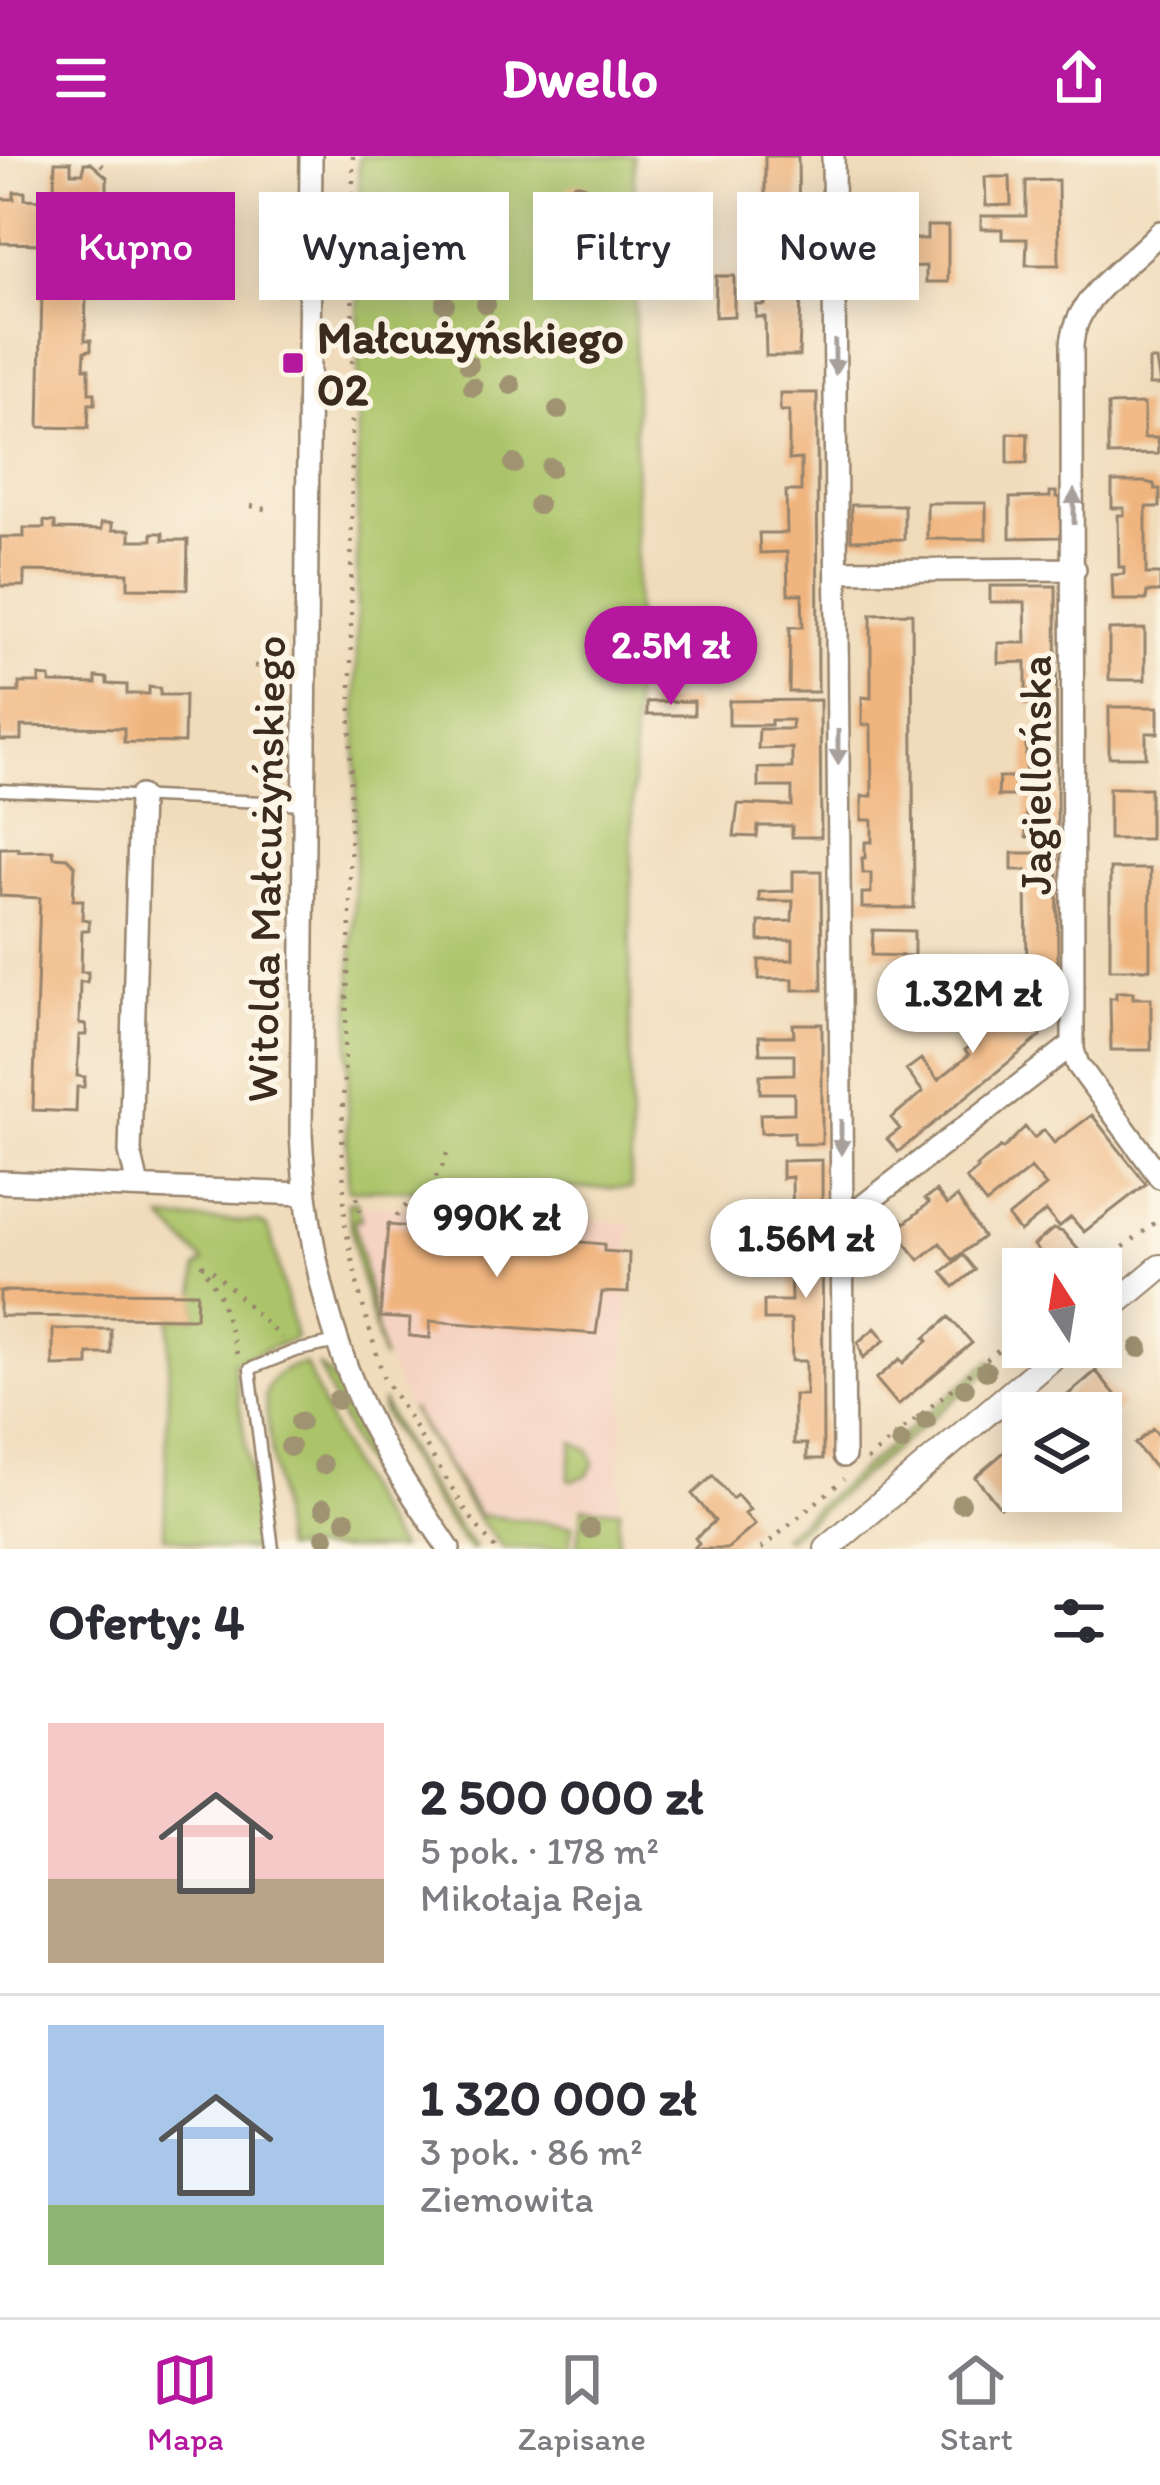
<!DOCTYPE html>
<html lang="pl">
<head>
<meta charset="utf-8">
<style>
	:root { --surface:#fff; --page:#f7f7f7; --text:#2b2b33; --muted:#7c7c81; --line:#e1e1e2; --accent:#b5179e }
	body { margin:0; font-family:Itim,sans-serif; background:var(--page); color:var(--text); height:100vh; display:flex; flex-direction:column; font-size:45px; white-space:nowrap }
	* { box-sizing:border-box; margin:0 }
	p { font-size:39px; color:var(--muted) }
	.icon { flex:none; width:66px; height:66px; fill:none; stroke:currentColor; stroke-width:2; stroke-linecap:round; stroke-linejoin:round }
	.map { position:relative; height:1393px; overflow:hidden }
	.side { display:flex; flex-direction:column; background:var(--surface); flex:1 }
	.side>* { flex:none }
	.guide { position:absolute; left:36px; top:36px; width:1089px; height:108px; display:flex; gap:24px }
	.needle { width:78px; rotate:348deg }
	.controls { position:absolute; left:1002px; top:1092px; display:grid; gap:24px }
	.controls a { display:grid; place-items:center; width:120px; height:120px; border-radius:0px; background:var(--surface); box-shadow:0 6px 30px #0003; font-size:60px }
	.price { position:absolute; translate:-50% -102px; padding:0 27px; border-radius:42px; background:#fff; color:#222; font-size:39px; line-height:78px; filter:drop-shadow(0 3px 6px #0008) }
	.price::after { content:''; position:absolute; left:50%; top:72px; width:36px; height:27px; margin-left:-18px; background:inherit; clip-path:polygon(0 0,100% 0,50% 100%) }
	.price.active { background:var(--accent); color:#fff }
	ul { padding:0; list-style:none }
	li { display:flex; align-items:center; gap:36px; height:300px; padding:0 48px }
	li+li { border-top:3px solid var(--line) }
	li span { display:grid; place-items:center; flex:none; width:336px; height:240px; border-radius:0px; color:#555 }
	li>.icon { margin-inline-start:auto }
	span .icon { width:144px; height:144px; fill:#fffc; stroke-width:1 }
	li b { font-size:51px }
	h2 { display:flex; justify-content:space-between; align-items:center; height:144px; padding:0 48px; font-size:51px }
	.pill { padding:0 42px; border-radius:0px; background:var(--surface); box-shadow:0 6px 30px #0003; font-size:42px; line-height:108px }
	.pill.active { background:var(--accent); color:#fff }
	header { display:flex; justify-content:space-between; align-items:center; height:156px; padding:0 48px; background:var(--accent); color:#fff; font-size:54px; font-weight:700 }
	.menu { display:flex; justify-content:space-around; align-items:center; height:168px; border-top:3px solid var(--line); background:var(--surface); font-size:33px; color:var(--muted) }
	.menu a { display:grid; justify-items:center; gap:6px }
	.menu .active { color:var(--accent) }
	.map>svg:first-child { display:block }
</style>
</head>
<body>
<header><svg class="icon" aria-label="menu" viewBox="0 0 24 24"><path d="M4 6h16M4 12h16M4 18h16"/></svg>Dwello<svg class="icon" aria-label="share" viewBox="0 0 24 24"><path d="M12 15V3M7 8l5-5 5 5M5 13v7h14v-7"/></svg></header>
<div class="map">
<svg width="1160" height="1393" viewBox="0 0 1160 1393">
	<rect width="100%" height="100%" fill="#fcf5e5"/>
	<filter id="ink" filterUnits="userSpaceOnUse"><feTurbulence type="fractalNoise" baseFrequency=".00833" numOctaves="2"/><feDisplacementMap in="SourceGraphic" scale="24" xChannelSelector="R" yChannelSelector="G"/><feConvolveMatrix kernelMatrix="1 2 1 2 8 2 1 2 1" color-interpolation-filters="sRGB"/></filter>
	<filter id="wash" filterUnits="userSpaceOnUse"><feTurbulence type="fractalNoise" baseFrequency=".004" numOctaves="4" result="noise"/><feDisplacementMap in="SourceGraphic" scale="48" xChannelSelector="R" yChannelSelector="G"/><feGaussianBlur stdDeviation="2.7" result="paint"/><feColorMatrix in="noise" values="0 0 0 0 0 0 0 0 0 0 0 0 0 0 0 0 0 1.4 0 .05"/><feComposite in="paint" operator="in"/></filter>
	<g filter="url(#wash)">
		<rect width="100%" height="100%" fill="#f0dcbb"/>
		<path fill="#f5d3c2" d="M352,1048l279,19 -12,288 -44,-5 -3,19 -93,-9 -71,-107 -24,-54z"/>
		<path fill="#abc469" stroke="#737744" stroke-width="3" d="M359,0h275l2,412 -6,418 1,202 -283,2 -1,-66 9,-294z
			M347,1046h10l4,17 -7,1 29,140 -26,-98z
			M163,1063l96,3 8,5 4,9 25,102 -63,24 27,176 -5,11h-37l-54,-13 6,-218h26v-49l8,-7z
			M991,1204l3,7 -209,173 -3,-4z
			M306,1208c25,66 53,127 94,185h-117l-18,-152c5,-22 19,-30 41,-33z
			M318,1209l16,15 29,65 44,84 -5,-1 -6,-6 -43,-76z
			M382,1245c25,52 56,103 93,148h-6c-35,-43 -61,-88 -86,-137z
			M410,1252l69,107 93,10 -2,24h-66l-28,-33z
			M573,1286l16,8 5,13 -7,12 -14,6 -5,-2z
			M583,1351l36,3 -2,39h-40z"/>
		<g id="blocks">
			<path fill="#f0b57f" d="M765,0h33l1,73h-15v7l-11,1v-8l-8,1z
				M55,6h16v11h12l1,-10h7l16,14v30l3,9 -4,9v22l-13,11h-7v24h7v11h-7l-1,47h6v10l-6,1 -1,17h5v25h6v11h-6l-1,24 -49,-1 4,-183 -43,-1v-44h14v-7h11v7l19,1 1,-11 9,1z
				M985,21h25l1,28 -25,1z
				M1058,24l1,85h-33l1,-26h-25v-10h-21v-13h45v-35z
				M564 42a14 14 0 1 1 28 0a14 14 0 1 1-28 0Z
				M660,45l13,1 1,44h-13z
				M876,52h12v7h8v24h31v-13h21v56h-22v-16l-30,1v24h-7v6l-12,1v-8h-15v-75h14z
				M716,120h18v40l-19,1z
				M765,121h33l3,17 -2,62h-33l-1,-39h-9v-12h9z
				M1149,204h7l4,25h-11z
				M780,237h37l1,299h-29l1,-65h13l-1,-33h-14l-1,-42 -27,1 -1,-20h28l-1,-42h15v-32l-12,1v-49h-9z
				M1144,248v34h13l1,16 -50,1v-50z
				M1008,277l20,1 -1,29h-19z
				M1112,326h33l9,2 1,5h5v18h-14v67h14v18h-13l-1,8h-33l-1,-25 12,-1v-7h-5l-1,-52h6v-7h-12z
				M1050,336h6v5l5,1v39l-51,1v-40l40,-1z
				M927,347h59v36h-59z
				M851,349h53v34l-53,1z
				M44,365l11,1v7l46,1v-7h11v7h18v10h22v-7h11v7h25l-1,49 -59,-1v-15l-104,-2v15h-24v-49h24v-9h20z
				M990,430h66l2,401 -15,1 -1,-18 -15,1 -1,-101h-14v-17h29v-16h-15v-41h-28l1,-19h27v-42h14v-31h-14v-42l-28,1v-20h28l-1,-41h-35z
				M912,457l2,295h-52v-15h9v-20h-8l-1,-15h3v-16h7v-22h-10v-24h10l-1,-71h-9v-28l9,1v-84z
				M1145,473v51h-36v-50z
				M39,520l11,1v6l46,1v-7l11,1v6l20,1v9h22v-7l6,1h5v7h25l-1,48 -60,-1v-14l-103,-2v14h-21v-48h19v-9h20z
				M820,544l1,137h-29v-11h-34l-1,11 -23,-1 4,-32 54,2v-19h-34v-19h34v-20l-34,1 1,-20h33v-9h-21v5h-42v-24z
				M694,545v14h-47v-13z
				M1109,551h49v26h-12v24h-37z
				M1109,632h41v51h-41z
				M0,692h18v3l35,-1 1,7 13,1 8,8 -2,34h10l-1,19 7,1v10h-7l-1,42h7v5l-1,5h-7l-1,42 7,1v10h-7l-2,41 8,1 -1,10h-7l-1,25 -43,-2 7,-212 -40,-2z
				M1110,713h40v100h-40z
				M793,715h28l1,119h-29v-11h-34v-19h34v-20l-34,1v-19l33,-1 1,-20h-34v-9l34,-1z
				M873,774l41,1v25l-42,-1z
				M1018,814l1,33h21l1,33 -143,116 -11,-13 13,-10 -9,-11 32,-26 -17,-22 15,-11 17,21 31,-25 -4,-5 14,-12 -3,-3 -1,-47h6v-10h15v-7z
				M1116,836h17v6h18v52h-40l-1,-52h6z
				M793,868h29v120h-28v-12l-33,1 -1,-19 34,-1v-20h-34v-18l34,-1v-20h-34l-1,-18h35z
				M1092,959l54,69 -62,48 -13,-15 -12,10 -13,-16 -26,21 -12,-15 38,-31 -15,-18 -45,36 -20,-25 12,-10 -2,-2 25,-20 2,2 22,-22 9,11 10,-8 10,13z
				M822,1004l1,299h-16v-15h-13v-49h12v-34h-14l-1,-41h-27v-19h27l-1,-42h15v-17l-12,1 -1,-66 -10,1v-17z
				M936,1035l11,14 10,-8 26,40 -30,23 -13,-17 -21,17 -27,-34 9,-7 4,4 24,-20 -4,-4z
				M388,1069l216,19v7l25,2 -1,40 -26,-1 -6,42 -166,-13v17l-21,-2 1,-17 -30,-2z
				M1053,1073l10,3 19,22 -19,15h-41l19,-15 -7,-9z
				M963,1099l12,15 -21,17 -12,-15z
				M0,1135l197,2 -1,25 -196,-2z
				M949,1161l23,26 -74,62 -22,-26 24,-20 3,4 25,-22 -3,-3z
				M875,1172l10,12 -22,18 -5,-16z
				M53,1173h58v25h-23v11l-35,1z
				M1096,1215l28,34 -23,19v-11h-27l-12,-13z
				M1153,1273l7,9v36l-25,-30z
				M1023,1280v52l-23,19 -25,-30z
				M713,1320l19,23 5,-4 13,15 -5,4 10,11 -28,24h-30l-2,-2 4,-4 -4,-5 20,-17 -23,-27z"/>
		</g>
	</g>
	<g filter="url(#ink)">
		<use href="#blocks" fill-opacity="0" stroke="#96836c" stroke-width="3"/>
		<g fill="none" stroke-linecap="round" stroke-linejoin="round">
			<defs>
				<path id="service" d="M0,634l305,14
					M273,1393l-23,-180 45,-18 42,-9"/>
				<path id="minor" d="M311,0l-10,977c5,103 26,204 73,297 22,42 49,80 75,119
					M833,0l11,1300
					M1160,76c-31,34 -85,63 -88,113l1,705 5,15 82,112
					M837,415l238,-2
					M0,1026l304,12
					M138,1030l-8,-34 10,-356
					M842,1066l231,-178"/>
				<path id="tertiary" d="M1101,1160l59,-49
					M827,1393l238,-202"/>
			</defs>
			<use href="#service" stroke="#96836c" stroke-width="15"/>
			<use href="#minor" stroke="#96836c" stroke-width="26"/>
			<use href="#tertiary" stroke="#96836c" stroke-width="28"/>
			<path stroke="#96836c" stroke-width="4.5" stroke-dasharray="3 9" stroke-linecap="butt" d="M353,0l-3,762 -8,213 3,93 14,68 24,84 85,138 27,35
				M101,8l8,8
				M123,76l15,18
				M251,350l20,4
				M261,493l8,11
				M254,510l15,1
				M357,1041l5,22
				M423,1042l19,-31 7,-19
				M388,1069l25,-27
				M1095,1113l65,-50
				M237,1198l-18,-60 -17,-29 8,3 71,70
				M867,1304l156,-131
				M761,1393l83,-70"/>
			<use href="#service" stroke="#fff" stroke-width="10"/>
			<use href="#minor" stroke="#fff" stroke-width="21"/>
			<use href="#tertiary" stroke="#fff" stroke-width="24"/>
		</g>
		<g fill="#9f9371">
			<circle cx="445" cy="148" r="10"/>
			<circle cx="486" cy="148" r="10"/>
			<circle cx="459" cy="181" r="10"/>
			<circle cx="487" cy="183" r="10"/>
			<circle cx="469" cy="209" r="10"/>
			<circle cx="511" cy="229" r="10"/>
			<circle cx="473" cy="231" r="10"/>
			<circle cx="558" cy="254" r="10"/>
			<circle cx="514" cy="308" r="10"/>
			<circle cx="551" cy="312" r="10"/>
			<circle cx="538" cy="349" r="10"/>
			<circle cx="1139" cy="1192" r="10"/>
			<circle cx="986" cy="1215" r="10"/>
			<circle cx="965" cy="1232" r="10"/>
			<circle cx="337" cy="1244" r="10"/>
			<circle cx="926" cy="1265" r="10"/>
			<circle cx="300" cy="1266" r="10"/>
			<circle cx="901" cy="1286" r="10"/>
			<circle cx="290" cy="1291" r="10"/>
			<circle cx="323" cy="1309" r="10"/>
			<circle cx="961" cy="1347" r="10"/>
			<circle cx="324" cy="1352" r="10"/>
			<circle cx="346" cy="1364" r="10"/>
			<circle cx="590" cy="1373" r="10"/>
			<circle cx="325" cy="1381" r="10"/>
		</g>
		<defs><path id="oneway-solid" d="M-6-.8H1V-3.2L6.5 0L1 3.2V.8H-6Z" transform="scale(3)"/></defs>
		<g fill="#a79f9a">
			<use href="#oneway-solid" transform="translate(835 201) rotate(89)"/>
			<use href="#oneway-solid" transform="translate(1074 351) rotate(-90)"/>
			<use href="#oneway-solid" transform="translate(838 591) rotate(90)"/>
			<use href="#oneway-solid" transform="translate(841 981) rotate(90)"/>
		</g>
	</g>
	<rect fill="#b5179e" stroke="#fcf5e5" stroke-width="4.5" x="281" y="195" width="24" height="24" rx="6"/>
	<g text-anchor="middle" dominant-baseline="central" stroke-width="10" stroke-linejoin="round" paint-order="stroke">
		<g font-size="45" font-weight="bold" fill="#3b2a1e" stroke="#fcf5e5" text-anchor="start">
			<text x="317" y="181">Małcużyńskiego<tspan x="317" dy="52">02</tspan></text>
		</g>
		<g font-size="45" fill="#3b2a1e" stroke="#fcf5e5">
			<text transform="translate(1035 619) rotate(-90)">Jagiellońska</text>
			<text transform="translate(265 713) rotate(-89)">Witolda Małcużyńskiego</text>
		</g>
	</g>
</svg>
<div class="controls">
<a><svg class="needle" viewBox="-14 -14 28 28"><path d="M0-13l5 13h-10z" fill="#e53935"/><path d="M0 13l5-13h-10z" fill="#7c7c81"/></svg></a>
<a><svg class="icon" aria-label="layers" viewBox="0 0 24 24"><path d="M12 4l9 5-9 5-9-5zM3 14l9 5 9-5"/></svg></a>
</div>
<b class="price active" style="left:671px;top:552px">2.5M zł</b>
<b class="price" style="left:973px;top:900px">1.32M zł</b>
<b class="price" style="left:497px;top:1124px">990K zł</b>
<b class="price" style="left:806px;top:1145px">1.56M zł</b>
<div class="guide">
<a class="pill active">Kupno</a>
<a class="pill">Wynajem</a>
<a class="pill">Filtry</a>
<a class="pill">Nowe</a>
</div>
</div>
<section class="side">
<h2>Oferty: 4<svg class="icon" aria-label="filters" viewBox="0 0 24 24"><path d="M4 7h16M4 17h16"/><circle cx="9" cy="7" r="2"/><circle cx="15" cy="17" r="2"/></svg></h2>
<ul>
<li><span style="background:linear-gradient(#f6c9c9 65%,#b9a48a 0)"><svg class="icon" aria-label="home" viewBox="0 0 24 24"><path d="M3 11l9-7 9 7M6 9v11h12V9"/></svg></span><div><b>2 500 000 zł</b><p>5 pok. · 178 m²</p><p>Mikołaja Reja</p></div></li>
<li><span style="background:linear-gradient(#a9c7e8 75%,#8fb573 0)"><svg class="icon" aria-label="home" viewBox="0 0 24 24"><path d="M3 11l9-7 9 7M6 9v11h12V9"/></svg></span><div><b>1 320 000 zł</b><p>3 pok. · 86 m²</p><p>Ziemowita</p></div></li>
</ul>
</section>
<nav class="menu">
<a class="active"><svg class="icon" aria-label="map" viewBox="0 0 24 24"><path d="M3 6l6-2 6 2 6-2v14l-6 2-6-2-6 2zM9 4v14M15 6v14"/></svg>Mapa</a>
<a><svg class="icon" aria-label="saved" viewBox="0 0 24 24"><path d="M7 4h10v16l-5-4-5 4z"/></svg>Zapisane</a>
<a><svg class="icon" aria-label="home" viewBox="0 0 24 24"><path d="M3 11l9-7 9 7M6 9v11h12V9"/></svg>Start</a>
</nav>
</body>
</html>
